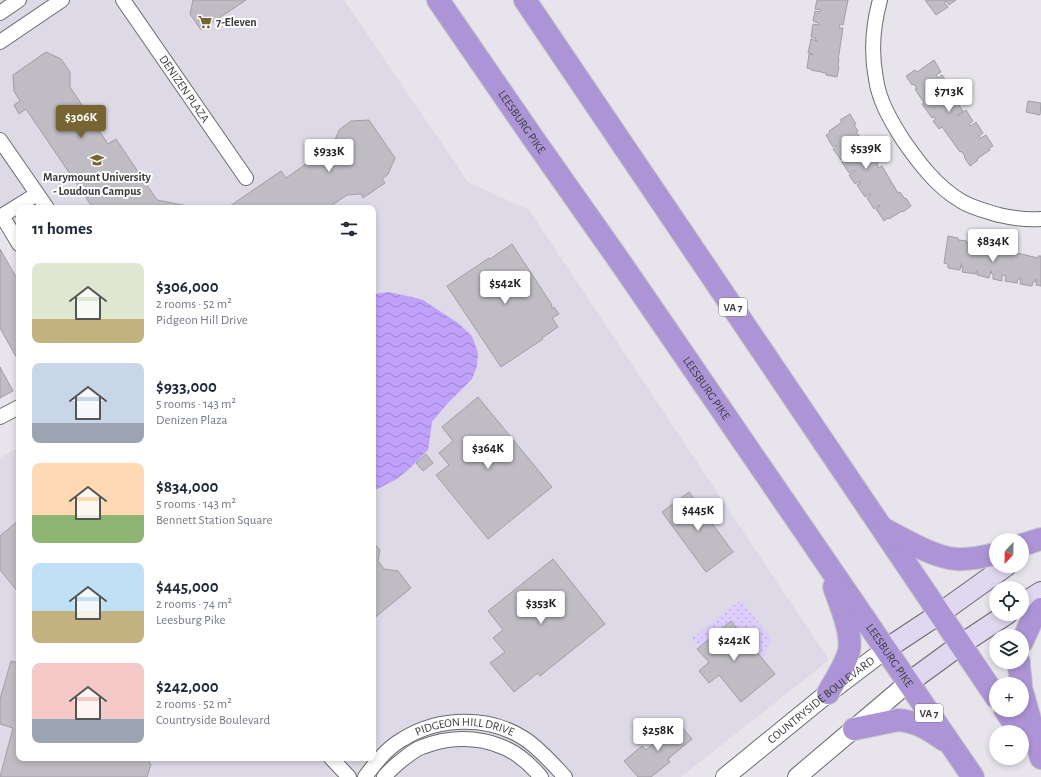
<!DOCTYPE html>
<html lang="en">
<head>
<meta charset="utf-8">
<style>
	:root { --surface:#fff; --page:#f2f2f3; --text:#1f2937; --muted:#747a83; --accent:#766432 }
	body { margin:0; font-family:"Alegreya Sans",sans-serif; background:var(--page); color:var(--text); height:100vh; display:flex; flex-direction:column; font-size:15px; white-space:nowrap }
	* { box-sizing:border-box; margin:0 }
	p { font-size:13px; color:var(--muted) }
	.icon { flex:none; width:22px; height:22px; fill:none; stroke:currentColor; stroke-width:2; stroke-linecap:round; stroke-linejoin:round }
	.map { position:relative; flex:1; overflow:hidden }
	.sheet { position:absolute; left:16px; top:205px; width:360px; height:556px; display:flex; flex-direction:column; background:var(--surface); border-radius:8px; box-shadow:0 2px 6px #0003 }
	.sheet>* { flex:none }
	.needle { width:26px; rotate:202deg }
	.tools { position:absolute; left:989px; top:533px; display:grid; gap:8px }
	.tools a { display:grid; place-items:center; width:40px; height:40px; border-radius:50%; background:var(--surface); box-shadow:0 2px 6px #0003; font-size:20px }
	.price { position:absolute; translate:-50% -34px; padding:0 9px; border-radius:4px; background:#fff; color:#222; font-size:13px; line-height:26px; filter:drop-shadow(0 1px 2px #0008) }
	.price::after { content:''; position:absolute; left:50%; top:24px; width:12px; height:9px; margin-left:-6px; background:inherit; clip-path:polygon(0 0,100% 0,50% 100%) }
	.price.current { background:var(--accent); color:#fff }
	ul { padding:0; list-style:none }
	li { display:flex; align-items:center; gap:12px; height:100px; padding:0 16px }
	li span { display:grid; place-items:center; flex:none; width:112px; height:80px; border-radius:8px; color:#555 }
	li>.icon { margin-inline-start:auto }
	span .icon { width:48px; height:48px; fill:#fffc; stroke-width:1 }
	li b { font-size:17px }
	h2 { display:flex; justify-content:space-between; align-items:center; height:48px; padding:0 16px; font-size:17px }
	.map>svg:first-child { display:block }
</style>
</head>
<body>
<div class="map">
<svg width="1041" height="777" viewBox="0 0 1041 777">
	<defs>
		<pattern id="park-dots" width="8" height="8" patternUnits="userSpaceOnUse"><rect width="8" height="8" fill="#ddcefd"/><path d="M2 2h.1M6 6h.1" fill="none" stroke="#bfb2da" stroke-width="1.8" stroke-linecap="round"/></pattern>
		<pattern id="water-waves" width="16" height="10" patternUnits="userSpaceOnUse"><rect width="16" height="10" fill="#c0a1fa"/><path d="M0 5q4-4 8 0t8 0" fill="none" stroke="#9d84cc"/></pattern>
	</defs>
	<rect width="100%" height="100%" fill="#e7e5eb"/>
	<path fill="#ddd9e6" d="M0,0h344l124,182 61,28 239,359 61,91 -148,117h-681v-319l19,-11v311h354v-550h-354v9l-19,10z"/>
	<path fill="url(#park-dots)" d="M741,600l30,38 -8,22 -31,-39 -32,26 -8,-9z"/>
	<path fill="url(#water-waves)" d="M388,292l24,5 11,3 35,23 14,13 6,17 -1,13 -5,13 -25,25 -15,18 -4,28 -19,19 -12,10 -24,12v-197z"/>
	<path fill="#bfbdc3" stroke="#a19fa5" d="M193,0h53l-45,30 -11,-16z
		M817,0h31l-5,25 -3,-1 -1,4h4l-4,26 -1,5h1l-1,7 1,1 -2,10 -11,-2v-2l-15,-3v-1l-4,-1 2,-14 4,1v-1l-5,-1 3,-14 6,2v-1l-2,-1v-1l-4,-1 2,-13 6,1 -1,-2 -5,-2 2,-10 5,1 1,-2 -6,-1z
		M925,0h31l-7,5 -3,-4 -2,1 4,5 -12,8z
		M46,52l15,7 9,13v15l38,57 8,-5 41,61 41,8h-105l-67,-99 -7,5 -5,-9 6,-4 -6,-10 -1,-16z
		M934,60l7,12 -5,3 2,3 4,-3 7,10 -5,4 1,2 3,-2 7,10 -5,4 1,3 6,-4 6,9 -6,4 1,1 8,-6 7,11 -4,3 2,2 5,-4 7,11 -4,3 2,2 5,-3 7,11 -4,2 1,2 -13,9 1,1 -8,6 -6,-9 1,-1 -4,-5 -1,1 -18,-25 -3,2 -6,-8 3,-2 -2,-2 -2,1 -10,-14 2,-1 -9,-14h2l-3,-5 -2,1 -6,-9 9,-6 2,2z
		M1028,101l13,2 -1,12 -14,-3z
		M850,114l6,10 -2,1 4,6 -2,1 5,6 1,-1 12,20 4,7 -1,1 2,3 3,-2 16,27 2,-1 5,7 1,-1 5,8 -8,6 -1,-1 -13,8 -1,-1 -4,3 -8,-12 4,-3 -1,-1 -5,4 -7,-11 3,-2v-2l-5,3 -8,-12 4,-3 -1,-1 -5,3 -6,-9 6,-4 -1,-1 -5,3 -7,-11 4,-3 -1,-1 -4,2 -8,-11 4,-3 -1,-1 -3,2 -7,-12 4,-2 -1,-2 13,-9 -2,-2z
		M369,120l26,38 -7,16 -6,5 3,4 -22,15 -2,-4 -14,1 -19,13h-101l54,-37 5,7 47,-33 6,-15 12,-9z
		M948,236l10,2v2l9,1 -1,2 15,3v1l16,2v1l7,1 -1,2 4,1v-2l10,1 21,5v-2h3v30l-5,-1 1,-6h-1l-1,3h-2l-1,4 -12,-2 1,-6h-1v1h-2l-1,4 -12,-2 1,-5 -4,-1v6l-9,-2v-5l-2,-1 1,-1 -1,-1 -2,7 -12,-3v-4h-1v3l-14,-2 1,-5h-2l1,-3h-1l-1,6 -12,-2v-4l-4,-1z
		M512,244l40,61 -1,2 1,1 2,-1 5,7 -7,4 6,9 -16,11 1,1 -42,28 -54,-81 42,-28 1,1z
		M0,249l19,33v80l-19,-34z
		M0,367l13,24 -13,7z
		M478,397l74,90 -64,52 -52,-64 13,-10 -10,-12 14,-12 -11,-14z
		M426,454l7,9 -10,8 -7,-8z
		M689,492l44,60 -27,20 -44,-60z
		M19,520v73l-19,-23v-34z
		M373,542l7,8 -2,11 6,8 14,2 13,17 -38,31z
		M553,559l52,65 -65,52 -2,-3 -24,19 -24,-29 15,-11 -12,-14 10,-8 -15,-19z
		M731,621l44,53 -34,28 -22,-27 -10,8 -10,-12 10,-9 -12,-13z
		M11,661l8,2v95h131l-1,5 2,1 -4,13h-147l13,-49 -13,-4v-25z
		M677,721l15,18 -24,20 2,3 -19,15h-13l-14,-16 18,-15 4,4 15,-13 -1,-1z"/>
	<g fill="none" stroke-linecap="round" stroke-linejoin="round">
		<defs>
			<g id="minor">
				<path id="s1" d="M123,0l123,178"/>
				<path d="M880,0c-7,25 -9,53 -4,79 3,22 15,42 27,61 16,23 33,46 58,61 11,7 25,10 38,14 13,3 28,5 42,4"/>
				<path d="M0,13l19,-13"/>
				<path d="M0,42l62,-42"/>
				<path d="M0,140l47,68"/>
				<path d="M2,216l17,28"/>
				<path d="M0,217l37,-23"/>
				<path d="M0,417l19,-10"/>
				<path d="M331,758l18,19"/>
				<path id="s2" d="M365,777c11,-15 22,-29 38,-38 37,-23 87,-23 122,0 15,10 28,25 40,38"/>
				<path d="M384,777c4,-5 9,-9 13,-13 8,-6 16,-14 25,-17 25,-10 54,-11 78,-1 17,6 30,18 41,31"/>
			</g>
			<g id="tertiary">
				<path id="s3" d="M725,777l103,-84 58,-44"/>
				<path d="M797,777l111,-94"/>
			</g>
			<path id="secondary" d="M1022,604l19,-12
				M886,649l53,-35 67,-48
				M908,683l52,-38 47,-31"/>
			<g id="trunk">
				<path id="s4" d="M438,0l95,138 90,128 350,511"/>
				<path d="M525,0l471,697"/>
				<path d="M884,529c21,11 49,28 72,30 13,1 27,-2 40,-5"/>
				<path d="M1022,545l19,-6"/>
				<path d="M1022,642l10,-22 9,-11"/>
				<path d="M1019,662v4l2,18"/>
				<path d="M1022,691l19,67"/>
				<path d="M828,693c7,-13 17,-27 21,-42 4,-17 -9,-47 -15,-64"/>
				<path d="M1005,710l15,22"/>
				<path d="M854,729l44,-9c18,1 32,10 46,20"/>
			</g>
		</defs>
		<use href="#minor" stroke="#6b6a6f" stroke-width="16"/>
		<use href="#tertiary" stroke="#6b6a6f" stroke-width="20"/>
		<use href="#secondary" stroke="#6b6a6f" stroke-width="22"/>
		<use href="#trunk" stroke="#c4c4c5" stroke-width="24"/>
		<use href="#minor" stroke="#fff" stroke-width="14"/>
		<use href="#tertiary" stroke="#fff" stroke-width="18"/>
		<use href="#secondary" stroke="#e0d7f0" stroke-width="20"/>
		<use href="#trunk" stroke="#ac94d6" stroke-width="22"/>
	</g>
	<defs>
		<symbol id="supermarket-bare" viewBox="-9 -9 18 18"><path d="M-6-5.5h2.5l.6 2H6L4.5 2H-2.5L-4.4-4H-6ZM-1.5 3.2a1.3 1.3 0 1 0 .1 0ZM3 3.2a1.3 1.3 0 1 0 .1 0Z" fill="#766432" stroke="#fff" stroke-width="2.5" paint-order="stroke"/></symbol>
		<symbol id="university-bare" viewBox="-9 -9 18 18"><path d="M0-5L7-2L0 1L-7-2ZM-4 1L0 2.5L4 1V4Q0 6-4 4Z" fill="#766432" stroke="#fff" stroke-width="2.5" paint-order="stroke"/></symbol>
	</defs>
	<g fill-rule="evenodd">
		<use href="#supermarket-bare" x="195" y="12" width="20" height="20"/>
		<use href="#university-bare" x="87" y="150" width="20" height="20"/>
	</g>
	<g text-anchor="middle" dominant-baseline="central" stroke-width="4" stroke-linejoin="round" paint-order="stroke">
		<g fill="#fff" stroke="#767678" stroke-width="1">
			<rect x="719" y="298" width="28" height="18" rx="3"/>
			<rect x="915" y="704" width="28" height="18" rx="3"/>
		</g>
		<g font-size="11" font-weight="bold" fill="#3c3b3e">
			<text x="733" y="307">VA 7</text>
			<text x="929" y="713">VA 7</text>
		</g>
		<g font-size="12" font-weight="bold" fill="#3c3b3e" stroke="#fff" text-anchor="start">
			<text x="216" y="22">7-Eleven</text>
			<text x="97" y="177" text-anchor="middle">Marymount University<tspan x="97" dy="14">- Loudoun Campus</tspan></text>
		</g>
		<g font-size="12" fill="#3c3b3e" stroke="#fff">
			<text stroke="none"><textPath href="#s1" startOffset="108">DENIZEN PLAZA</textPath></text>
			<text stroke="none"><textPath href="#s4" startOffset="148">LEESBURG PIKE</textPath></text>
			<text stroke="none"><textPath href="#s4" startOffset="472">LEESBURG PIKE</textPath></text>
			<text stroke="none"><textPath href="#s4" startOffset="796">LEESBURG PIKE</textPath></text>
			<text stroke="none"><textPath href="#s3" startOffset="123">COUNTRYSIDE BOULEVARD</textPath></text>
			<text stroke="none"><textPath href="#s2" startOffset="119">PIDGEON HILL DRIVE</textPath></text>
		</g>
	</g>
</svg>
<div class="tools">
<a><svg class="needle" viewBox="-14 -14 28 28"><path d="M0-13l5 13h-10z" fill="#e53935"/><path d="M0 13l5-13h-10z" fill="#747a83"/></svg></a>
<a><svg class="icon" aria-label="locate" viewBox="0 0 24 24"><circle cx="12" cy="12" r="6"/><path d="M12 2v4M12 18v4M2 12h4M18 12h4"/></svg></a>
<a><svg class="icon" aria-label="layers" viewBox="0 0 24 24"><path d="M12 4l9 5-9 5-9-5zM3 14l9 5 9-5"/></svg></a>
<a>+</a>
<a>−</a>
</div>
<b class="price" style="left:949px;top:113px">$713K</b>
<b class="price current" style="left:81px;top:139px">$306K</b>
<b class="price" style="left:866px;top:170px">$539K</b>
<b class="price" style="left:329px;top:173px">$933K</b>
<b class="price" style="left:993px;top:263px">$834K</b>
<b class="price" style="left:505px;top:305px">$542K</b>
<b class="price" style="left:488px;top:470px">$364K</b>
<b class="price" style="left:698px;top:532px">$445K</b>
<b class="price" style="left:541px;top:625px">$353K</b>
<b class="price" style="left:734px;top:662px">$242K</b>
<b class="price" style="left:658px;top:752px">$258K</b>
<section class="sheet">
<h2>11 homes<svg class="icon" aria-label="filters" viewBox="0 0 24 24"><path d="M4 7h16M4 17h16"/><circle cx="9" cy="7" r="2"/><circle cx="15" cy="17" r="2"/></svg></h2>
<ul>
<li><span style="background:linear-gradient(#dfe7d0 70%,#c2b280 0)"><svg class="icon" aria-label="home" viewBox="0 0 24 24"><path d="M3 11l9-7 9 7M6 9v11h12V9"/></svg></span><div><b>$306,000</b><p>2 rooms · 52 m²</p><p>Pidgeon Hill Drive</p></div></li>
<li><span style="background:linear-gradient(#c9d6e8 75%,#9aa5b1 0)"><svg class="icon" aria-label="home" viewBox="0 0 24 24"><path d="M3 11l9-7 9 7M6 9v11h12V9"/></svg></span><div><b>$933,000</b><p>5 rooms · 143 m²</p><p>Denizen Plaza</p></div></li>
<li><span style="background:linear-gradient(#ffd9b3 65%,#8fb573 0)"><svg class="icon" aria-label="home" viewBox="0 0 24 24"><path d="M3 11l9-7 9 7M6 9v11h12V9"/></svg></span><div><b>$834,000</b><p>5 rooms · 143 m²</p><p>Bennett Station Square</p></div></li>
<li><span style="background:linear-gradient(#bfe0f5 60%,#c2b280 0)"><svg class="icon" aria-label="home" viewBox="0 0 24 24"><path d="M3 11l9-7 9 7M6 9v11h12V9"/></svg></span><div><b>$445,000</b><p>2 rooms · 74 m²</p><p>Leesburg Pike</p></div></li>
<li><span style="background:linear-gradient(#f6c9c9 70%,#9aa5b1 0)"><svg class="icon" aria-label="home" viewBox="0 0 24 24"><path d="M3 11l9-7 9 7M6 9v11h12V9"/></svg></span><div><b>$242,000</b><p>2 rooms · 52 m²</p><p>Countryside Boulevard</p></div></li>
</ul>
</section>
</div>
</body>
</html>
